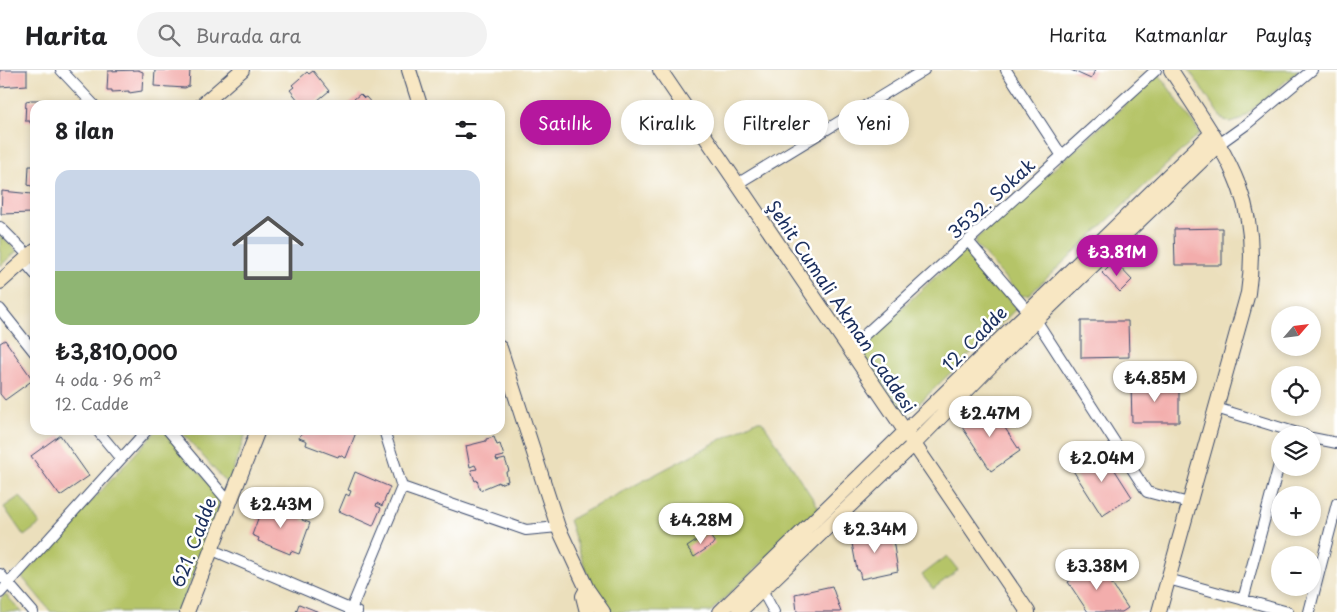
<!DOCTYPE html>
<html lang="tr">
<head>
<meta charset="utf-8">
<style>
	:root { --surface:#fff; --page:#f2f2f2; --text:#202124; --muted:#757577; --line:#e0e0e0; --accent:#b5179e }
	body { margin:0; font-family:"Playpen Sans",sans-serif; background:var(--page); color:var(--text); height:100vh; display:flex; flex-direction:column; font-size:19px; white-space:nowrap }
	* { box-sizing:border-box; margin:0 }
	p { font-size:16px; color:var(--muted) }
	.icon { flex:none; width:28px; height:28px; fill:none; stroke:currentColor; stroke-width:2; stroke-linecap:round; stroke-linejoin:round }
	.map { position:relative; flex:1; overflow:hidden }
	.panel { position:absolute; left:30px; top:30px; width:475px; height:335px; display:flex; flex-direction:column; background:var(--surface); border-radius:15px; box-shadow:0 2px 8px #0003 }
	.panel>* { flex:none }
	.banner { position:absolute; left:520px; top:30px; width:475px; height:45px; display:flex; gap:10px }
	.needle { width:32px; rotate:62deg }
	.fabs { position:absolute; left:1271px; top:236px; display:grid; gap:10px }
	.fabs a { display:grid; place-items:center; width:50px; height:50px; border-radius:50%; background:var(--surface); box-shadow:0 2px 8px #0003; font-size:25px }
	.price { position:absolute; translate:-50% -42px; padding:0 11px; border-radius:18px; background:#fff; color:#222; font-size:16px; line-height:32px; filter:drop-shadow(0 1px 2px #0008) }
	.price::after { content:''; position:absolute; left:50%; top:30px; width:15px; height:11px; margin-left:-8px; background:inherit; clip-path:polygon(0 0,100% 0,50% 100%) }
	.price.on { background:var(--accent); color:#fff }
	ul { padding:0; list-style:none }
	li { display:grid; align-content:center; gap:10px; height:265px; padding:0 25px }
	li span { display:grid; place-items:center; height:155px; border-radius:15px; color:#555 }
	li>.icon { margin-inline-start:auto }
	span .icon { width:90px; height:90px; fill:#fffc; stroke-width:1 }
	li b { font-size:21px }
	h2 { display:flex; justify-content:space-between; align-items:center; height:60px; padding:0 25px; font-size:21px }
	.tag { padding:0 18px; border-radius:22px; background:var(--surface); box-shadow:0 2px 8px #0003; font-size:18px; line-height:45px }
	.tag.on { background:var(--accent); color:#fff }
	header { display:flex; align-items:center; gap:30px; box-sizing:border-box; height:70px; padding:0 25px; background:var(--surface); border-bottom:1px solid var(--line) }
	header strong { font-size:24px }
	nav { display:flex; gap:28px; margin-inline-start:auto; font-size:18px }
	.search { width:350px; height:45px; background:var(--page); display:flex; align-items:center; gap:12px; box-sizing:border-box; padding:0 18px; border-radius:28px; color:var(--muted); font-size:19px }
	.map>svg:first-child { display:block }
</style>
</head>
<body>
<header>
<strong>Harita</strong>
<div class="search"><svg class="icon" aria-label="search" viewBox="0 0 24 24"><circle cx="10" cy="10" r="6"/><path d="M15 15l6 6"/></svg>Burada ara</div>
<nav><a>Harita</a><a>Katmanlar</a><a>Paylaş</a></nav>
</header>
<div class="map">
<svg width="1337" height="542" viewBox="0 0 1337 542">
	<rect width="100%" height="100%" fill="#fff"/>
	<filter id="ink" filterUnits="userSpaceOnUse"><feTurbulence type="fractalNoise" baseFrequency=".02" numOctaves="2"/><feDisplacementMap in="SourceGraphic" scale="10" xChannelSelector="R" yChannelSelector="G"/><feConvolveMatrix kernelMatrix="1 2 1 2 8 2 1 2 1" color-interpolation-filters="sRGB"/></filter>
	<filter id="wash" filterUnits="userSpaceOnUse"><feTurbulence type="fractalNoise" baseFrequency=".0096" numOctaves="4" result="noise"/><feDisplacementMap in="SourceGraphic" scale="20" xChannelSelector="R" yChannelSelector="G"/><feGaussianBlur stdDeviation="1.12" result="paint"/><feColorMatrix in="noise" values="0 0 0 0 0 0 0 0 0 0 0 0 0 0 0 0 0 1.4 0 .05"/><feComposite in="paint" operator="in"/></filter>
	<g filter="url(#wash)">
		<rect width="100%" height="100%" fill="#ebdfbc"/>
		<path fill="#b5c467" stroke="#687a62" d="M1189,0h110l-59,50 -9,3 -9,-4z
			M1159,4l41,59 -171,162 -8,1 -46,-52 1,-5z
			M0,164l17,17 -17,15z
			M967,178l50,60 -111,108h-3l-46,-67z
			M756,351h6l57,87 -109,104h-101c-21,-26 -29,-61 -40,-92z
			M157,360h7l59,70 -44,112h-128l-29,-35z
			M180,360h67l-19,55z
			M20,426l20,28 -16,12 -20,-29z
			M947,486l11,14 -25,19 -11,-14z
			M5,524l17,18h-22v-12z"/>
		<g id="blocks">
			<path fill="#f3adac" d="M0,0h27v15l-27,2z
				M138,0l5,2 -1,19 -13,2v-2l-17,1v-2h-5l1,-19z
				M155,0h35l-1,16 -4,2 -31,-2z
				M1071,0h24l-4,9z
				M313,1l16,20 -17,14h-10l-12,-15 4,-3 -2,-2 15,-13 2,2z
				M360,24l4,4 2,-1 7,8h-26z
				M31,30h25l5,2v3h-26v18h-5v-2h-5l1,-20z
				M29,96h6v21l-7,-2z
				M2,121l30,3v19l-31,1z
				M1222,158v37h-47l-1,-36z
				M1114,191l18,19 -12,12 -18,-19z
				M1081,251h47l1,36 -48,1z
				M5,270l28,40 -28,20 -5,-6v-51z
				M1131,315h48v37h-47z
				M990,335l30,46 -29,20 -31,-47z
				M303,360h54l-11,28 -7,-3 -1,2 -32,-12 1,-4 -8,-3z
				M60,365l29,41 -29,20 -29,-40z
				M494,367l3,8 3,-1 4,12 -8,2 1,3 8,-2 4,12 -3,1 2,9 -9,3v-2l-19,8 -3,-10 -2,1 -4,-11 6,-1 -2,-4 -5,2 -4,-21 20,-5v-2z
				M1102,380l30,47 -30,19 -30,-47z
				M355,402l35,15 -8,19 -5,-3 -1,3 5,2 -8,18 -34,-15 7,-17 3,2 2,-5 -3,-1z
				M263,435l8,3 1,-3 31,12 -1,3 8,3 -11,31 -8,-3 -1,3 -32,-13 1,-3 -7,-3z
				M888,460l3,10h2l5,31 -37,8 -2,-9h-2l-6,-32z
				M708,463l7,10 -21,14 -7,-10z
				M1097,492l31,46 -6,4h-34l-20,-30z
				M832,516l9,26h-44l-2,-18z
				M299,534l20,8h-23z"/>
		</g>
	</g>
	<g filter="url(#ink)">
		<use href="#blocks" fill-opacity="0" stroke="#3a496c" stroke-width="1"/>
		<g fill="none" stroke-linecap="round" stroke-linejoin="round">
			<defs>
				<path id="street" d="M61,0l33,35
					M1006,0l56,86
					M1219,74l28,-20 65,-54
					M737,114l187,-114
					M0,157l29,29
					M968,171l59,69
					M24,191l11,13
					M0,239l35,44
					M1036,250l111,172 42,11
					M849,279l307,-279
					M1216,338l88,27
					M97,360l24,29
					M168,360l61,72
					M384,360l18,57 124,43 32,-3
					M1312,368l25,5
					M210,479l147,63
					M0,504l33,38
					M1168,509l120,33
					M762,520l12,22
					M0,523l147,-163
					M1243,530l37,-139
					M350,542l52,-125
					M1309,542l28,-109"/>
				<path id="secondary" d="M409,0l11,35
					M660,0l368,542
					M202,35l40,-35
					M0,212l35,-31
					M500,278l58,179 29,62 16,23
					M587,519l-4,7 4,16
					M187,542l71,-182
					M720,542l492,-479
					M739,542l174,-167 123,-125 183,-176
					M1159,542l89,-319c15,-98 -27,-145 -77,-223"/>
			</defs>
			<use href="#street" stroke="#3a496c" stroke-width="12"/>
			<use href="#secondary" stroke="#3a496c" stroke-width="16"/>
			<use href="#street" stroke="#fff" stroke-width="10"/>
			<use href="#secondary" stroke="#f8e7c3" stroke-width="14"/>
		</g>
	</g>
	<g text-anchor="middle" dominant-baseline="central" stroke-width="5" stroke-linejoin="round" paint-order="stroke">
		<g font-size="18" fill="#1b2f5e" stroke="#fff">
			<text transform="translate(991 128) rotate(-42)">3532. Sokak</text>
			<text transform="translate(842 236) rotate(56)">Şehit Cumali Akman Caddesi</text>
			<text transform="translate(974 268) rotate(-45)">12. Cadde</text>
			<text transform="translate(193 472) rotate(-69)">621. Cadde</text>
		</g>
	</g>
</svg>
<div class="fabs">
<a><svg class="needle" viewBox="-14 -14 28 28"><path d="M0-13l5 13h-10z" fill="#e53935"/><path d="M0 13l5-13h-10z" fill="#757577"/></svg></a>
<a><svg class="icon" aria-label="locate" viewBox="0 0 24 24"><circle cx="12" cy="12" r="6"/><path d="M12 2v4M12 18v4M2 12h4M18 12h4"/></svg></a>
<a><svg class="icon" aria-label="layers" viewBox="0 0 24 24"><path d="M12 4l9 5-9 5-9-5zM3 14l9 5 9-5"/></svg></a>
<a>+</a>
<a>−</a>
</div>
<b class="price on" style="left:1117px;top:207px">₺3.81M</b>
<b class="price" style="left:1155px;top:333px">₺4.85M</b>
<b class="price" style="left:990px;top:368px">₺2.47M</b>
<b class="price" style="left:1102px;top:413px">₺2.04M</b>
<b class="price" style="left:281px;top:459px">₺2.43M</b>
<b class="price" style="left:701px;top:475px">₺4.28M</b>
<b class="price" style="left:875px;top:484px">₺2.34M</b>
<b class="price" style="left:1097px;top:521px">₺3.38M</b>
<div class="banner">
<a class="tag on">Satılık</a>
<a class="tag">Kiralık</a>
<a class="tag">Filtreler</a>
<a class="tag">Yeni</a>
</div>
<section class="panel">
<h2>8 ilan<svg class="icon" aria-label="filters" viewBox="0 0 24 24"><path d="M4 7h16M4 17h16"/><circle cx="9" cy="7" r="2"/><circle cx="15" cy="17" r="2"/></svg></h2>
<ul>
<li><span style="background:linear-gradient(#c9d6e8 65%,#8fb573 0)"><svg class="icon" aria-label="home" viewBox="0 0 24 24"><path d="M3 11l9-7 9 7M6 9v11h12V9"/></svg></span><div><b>₺3,810,000</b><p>4 oda · 96 m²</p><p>12. Cadde</p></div></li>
</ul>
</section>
</div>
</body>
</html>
